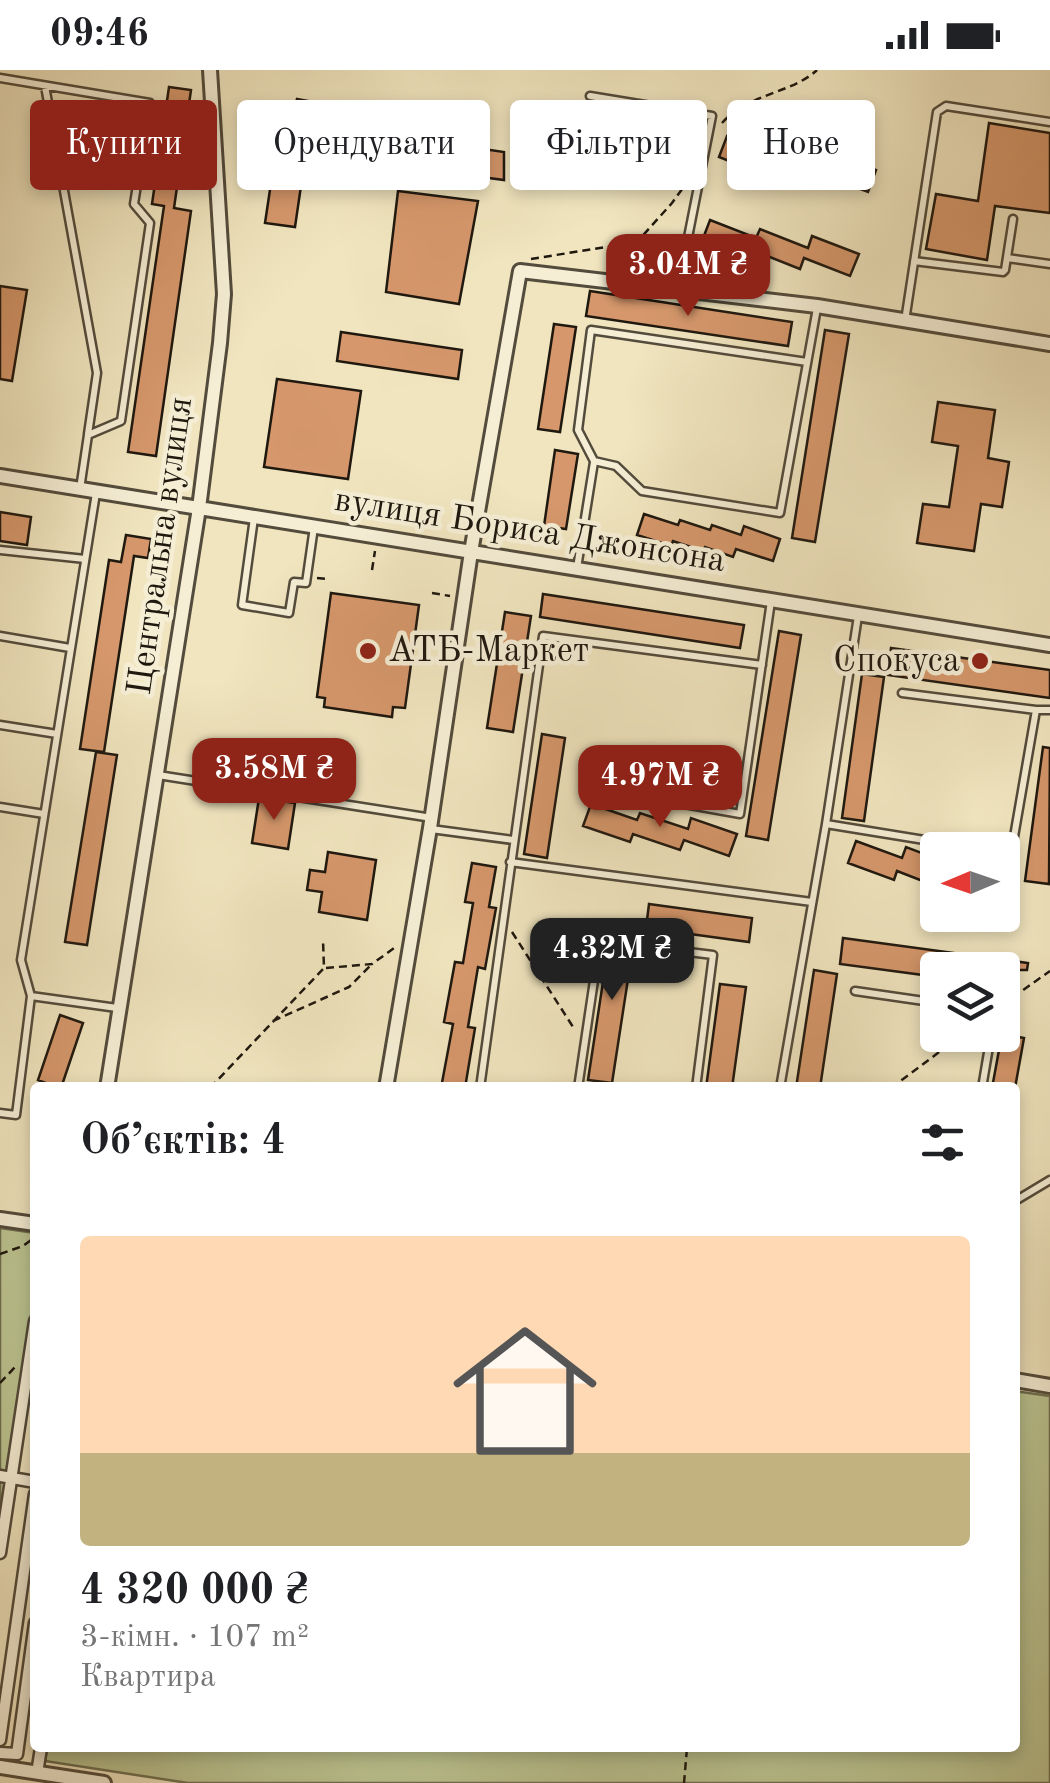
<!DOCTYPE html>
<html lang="uk">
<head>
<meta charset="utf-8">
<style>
	:root { --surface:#fff; --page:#f2f2f2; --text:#202124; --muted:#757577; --accent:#8f2418 }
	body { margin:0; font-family:"Old Standard TT",serif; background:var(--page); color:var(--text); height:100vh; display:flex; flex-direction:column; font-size:38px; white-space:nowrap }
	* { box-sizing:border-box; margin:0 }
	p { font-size:32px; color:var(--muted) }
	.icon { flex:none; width:55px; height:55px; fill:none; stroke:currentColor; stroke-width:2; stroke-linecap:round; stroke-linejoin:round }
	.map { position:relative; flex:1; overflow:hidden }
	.panel { position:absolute; left:30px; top:1012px; width:990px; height:670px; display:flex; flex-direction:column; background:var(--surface); border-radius:10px; box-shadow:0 5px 15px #0003 }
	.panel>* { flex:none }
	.banner { position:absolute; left:30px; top:30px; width:990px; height:90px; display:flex; gap:20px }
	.needle { width:65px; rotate:268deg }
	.tools { position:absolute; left:920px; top:762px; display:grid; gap:20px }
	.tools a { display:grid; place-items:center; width:100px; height:100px; border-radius:10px; background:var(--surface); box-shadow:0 5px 15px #0003; font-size:50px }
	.price { position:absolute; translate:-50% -85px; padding:0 22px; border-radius:20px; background:var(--accent); color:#fff; font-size:32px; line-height:65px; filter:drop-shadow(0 2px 5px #0008) }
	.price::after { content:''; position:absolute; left:50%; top:60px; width:30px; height:22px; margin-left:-15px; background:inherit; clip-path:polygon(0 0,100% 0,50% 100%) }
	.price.active { background:#222; color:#fff }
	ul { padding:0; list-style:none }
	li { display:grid; align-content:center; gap:20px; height:530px; padding:0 50px }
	li span { display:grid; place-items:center; height:310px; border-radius:10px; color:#555 }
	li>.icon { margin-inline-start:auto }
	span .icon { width:180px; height:180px; fill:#fffc; stroke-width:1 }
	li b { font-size:42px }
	h2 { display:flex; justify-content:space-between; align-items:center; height:120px; padding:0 50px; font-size:42px }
	.tag { padding:0 35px; border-radius:10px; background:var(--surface); box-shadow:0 5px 15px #0003; font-size:35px; line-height:90px }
	.tag.active { background:var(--accent); color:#fff }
	.status { display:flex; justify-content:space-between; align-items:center; height:70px; padding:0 50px; background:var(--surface); direction:ltr }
	.status svg { height:28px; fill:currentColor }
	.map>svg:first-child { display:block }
</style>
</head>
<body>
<div class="status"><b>09:46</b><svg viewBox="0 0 49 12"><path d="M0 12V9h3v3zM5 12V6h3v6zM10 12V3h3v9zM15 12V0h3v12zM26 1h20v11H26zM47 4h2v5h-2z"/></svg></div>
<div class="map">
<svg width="1050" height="1713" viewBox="0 0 1050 1713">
	<rect width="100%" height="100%" fill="#f0e5bf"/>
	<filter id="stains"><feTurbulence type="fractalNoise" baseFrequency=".002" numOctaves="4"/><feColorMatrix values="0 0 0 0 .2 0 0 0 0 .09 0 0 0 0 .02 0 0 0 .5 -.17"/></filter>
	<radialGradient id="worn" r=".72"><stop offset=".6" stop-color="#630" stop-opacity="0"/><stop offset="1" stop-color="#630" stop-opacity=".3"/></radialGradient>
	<path fill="#bbc491" stroke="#6d6e50" stroke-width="2.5" d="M0,1158l35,5v57l-35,223z
		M1015,1321l35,5v387h-862l-143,-22 2,-13h968z"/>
	<path fill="#d5976b" stroke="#1f180f" stroke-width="2.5" d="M169,17l22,3 -17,118 17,3 -35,245 -28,-4 36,-246 -12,-2z
		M297,29l22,4v4h4l-4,25 -10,-1 -14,96 -30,-4 12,-80 9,1 6,-41h4z
		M583,47l106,16 -4,24 -106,-16z
		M989,53l61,10v80l-55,-7 -8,54 -61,-11 10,-55 42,7z
		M727,66l47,18 3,-9 48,18 4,-11 47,18 -8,22 -47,-18 -4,10 -48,-18 -4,9 -46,-18z
		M402,67l102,15v28l-106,-14z
		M398,121l80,10 -19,103 -73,-12z
		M710,150l46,18 4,-9 48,19 4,-12 47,18 -9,22 -46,-18 -4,11 -48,-19 -4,9 -46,-18z
		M0,216l27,4 -15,91 -12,-2z
		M590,221l202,31 -4,24 -202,-30z
		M554,254l22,3 -16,105 -22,-3z
		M825,260l24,4 -34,208 -23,-4z
		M341,262l121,18 -4,29 -121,-18z
		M277,309l84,12 -13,88 -84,-12z
		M938,332l57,8 -7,48 21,4 -7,45 -21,-3 -7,47 -57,-8 6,-39 26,3 9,-61 -26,-4z
		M555,380l23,4 -12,75 -22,-3z
		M0,442l31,5 -4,28 -27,-4z
		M644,444l34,11 2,-5 30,10 2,-5 29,10 3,-9 36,13 -7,22 -37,-12 -3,8 -28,-10 -2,4 -30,-10 -2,5 -34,-11z
		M126,465l25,4 -3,19 -14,-2 -30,196 -24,-3 29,-189 12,2z
		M331,523l88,12 -14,103 -12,-1 -1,10 -68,-10 1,-9 -8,-1z
		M543,524l201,31 -4,23 -200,-31z
		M505,542l26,4 -18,116 -26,-4z
		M779,561l22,4 -33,205 -22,-4z
		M891,578l159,22v28l-162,-23z
		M862,604l22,3 -20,144 -22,-3z
		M542,664l23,4 -18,120 -23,-4z
		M1043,677l7,1 -1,136 -24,-3z
		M96,682l21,3 -30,190 -22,-3z
		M259,728l36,5 -7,46 -36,-6z
		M591,734l46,16 3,-7 48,16 3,-11 46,16 -8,22 -45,-16 -4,10 -47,-16 -3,8 -47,-16z
		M856,771l46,17 4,-11 32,12v28l-41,-16 -3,9 -46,-17z
		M328,782l48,8 -9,60 -48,-8 3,-20 -15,-2 3,-20 15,2z
		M472,793l24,4 -7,40 7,1 -11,61 -7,-2 -10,60 7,1 -10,60h-24l12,-64 -9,-2 11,-60 8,1 10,-60 -8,-1z
		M649,834l103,14 -3,24 -103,-14z
		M612,853l24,4 -24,156 -24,-3z
		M843,868l185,25 -1,7h-12l-3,18 -10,-2v-16h-64v7l-98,-13z
		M814,900l23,4 -17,114h-24z
		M720,914l26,3 -14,101h-26z
		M60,945l23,8 -22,65h-14l1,-4 -10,-4z
		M1002,964l22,4 -9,50h-23z"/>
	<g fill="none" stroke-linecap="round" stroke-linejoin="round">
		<defs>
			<path id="service" d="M0,8l150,25 -16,101 16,19 -29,198 -33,14 -8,54
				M45,16l52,287 -9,61
				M590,26l122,20 -34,172
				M1007,188l43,6
				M914,191l89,11 2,-2 8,-51
				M905,251l32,-209 9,-6 104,16
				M807,292l-216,-32 -13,100 16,31 22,5 26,25 138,22 37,-205
				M254,448l-12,87 47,8 5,-31 12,1 8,-56
				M0,480l85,9
				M577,498l17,-106
				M0,566l70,12
				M902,623l134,17
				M0,655l57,9
				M158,705l274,43
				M623,723l117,21 31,-213
				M0,737l44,7
				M826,754l160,26
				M431,759l82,11
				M1002,783l9,1 25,-144h14
				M510,792l302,40
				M664,879l49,6 -17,133
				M855,921l83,12
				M31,926l86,12
				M480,1018l63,-452 219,29
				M578,1018l22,-148
				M780,1018l46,-264 32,-208
				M982,1018l9,-53
				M0,1043l16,2 15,-119 -10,-36 75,-467
				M1015,1131l35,-21"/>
			<path id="pedestrian" d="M0,1406l35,6
				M0,1483l35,-232
				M0,1670l35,-246
				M0,1683l17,1 18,-131
				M37,1703l4,-25"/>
			<path id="minor" d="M0,406l1050,169
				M107,1018l92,-580 21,-165 4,-49 -14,-224
				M386,1018l44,-260 41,-276 49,-281 297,35 233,38
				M0,1149l35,5
				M1015,1310l35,6
				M0,1697l104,16"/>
		</defs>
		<use href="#service" stroke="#534b3b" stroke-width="11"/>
		<use href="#pedestrian" stroke="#534b3b" stroke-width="15"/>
		<use href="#minor" stroke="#534b3b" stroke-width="18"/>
		<path stroke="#1f180f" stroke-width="2.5" stroke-dasharray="8 5" stroke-linecap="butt" d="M722,53c27,-30 69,-29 95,-53
			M531,189l106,-17 35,-39 16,-22
			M372,500l3,-19
			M317,508l10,1
			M432,523l18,3
			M512,862l63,98
			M326,898l46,-4 25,-18
			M1002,935l48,-34
			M273,951l76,-34 23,-23
			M210,1018l114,-120 -1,-28
			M891,1018l71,-53
			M0,1184l23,-8 11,-8
			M0,1313l16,-17
			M684,1713l3,-35"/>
		<use href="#service" stroke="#f5eed5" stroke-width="6"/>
		<use href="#pedestrian" stroke="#f5eed5" stroke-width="10"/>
		<use href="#minor" stroke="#f5eed5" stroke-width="12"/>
	</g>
	<g fill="#8f2418" stroke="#f5eed5" stroke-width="4">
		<circle cx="368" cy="581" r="10"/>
		<circle cx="980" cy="591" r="10"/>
	</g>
	<g text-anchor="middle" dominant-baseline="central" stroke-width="9" stroke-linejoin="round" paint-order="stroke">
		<g font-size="35" fill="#1f180f" stroke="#f5eed5">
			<text transform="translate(530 461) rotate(9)">вулиця Бориса Джонсона</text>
			<text transform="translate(161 476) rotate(-82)">Центральна вулиця</text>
		</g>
		<g font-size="35" fill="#1f180f" stroke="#f5eed5" text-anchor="start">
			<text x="388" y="581">АТБ-Маркет</text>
			<text x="960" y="591" text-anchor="end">Спокуса</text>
		</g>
	</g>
	<rect width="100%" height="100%" filter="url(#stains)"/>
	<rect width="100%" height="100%" fill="url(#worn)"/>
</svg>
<div class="tools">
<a><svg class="needle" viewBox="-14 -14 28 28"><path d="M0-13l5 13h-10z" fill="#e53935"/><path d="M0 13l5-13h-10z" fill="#757577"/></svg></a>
<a><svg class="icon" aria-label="layers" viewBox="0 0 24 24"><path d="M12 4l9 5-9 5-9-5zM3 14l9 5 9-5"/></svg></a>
</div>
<b class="price" style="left:688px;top:249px">3.04M ₴</b>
<b class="price" style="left:274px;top:753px">3.58M ₴</b>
<b class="price" style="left:660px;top:760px">4.97M ₴</b>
<b class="price active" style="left:612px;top:933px">4.32M ₴</b>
<div class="banner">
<a class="tag active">Купити</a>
<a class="tag">Орендувати</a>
<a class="tag">Фільтри</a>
<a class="tag">Нове</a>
</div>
<section class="panel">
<h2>Об’єктів: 4<svg class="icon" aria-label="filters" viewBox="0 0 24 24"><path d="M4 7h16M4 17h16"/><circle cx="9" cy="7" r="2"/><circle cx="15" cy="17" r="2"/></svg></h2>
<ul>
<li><span style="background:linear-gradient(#ffd9b3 70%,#c2b280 0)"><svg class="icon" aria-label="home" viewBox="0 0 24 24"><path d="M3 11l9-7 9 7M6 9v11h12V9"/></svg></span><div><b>4 320 000 ₴</b><p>3-кімн. · 107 m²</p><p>Квартира</p></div></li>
</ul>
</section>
</div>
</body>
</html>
